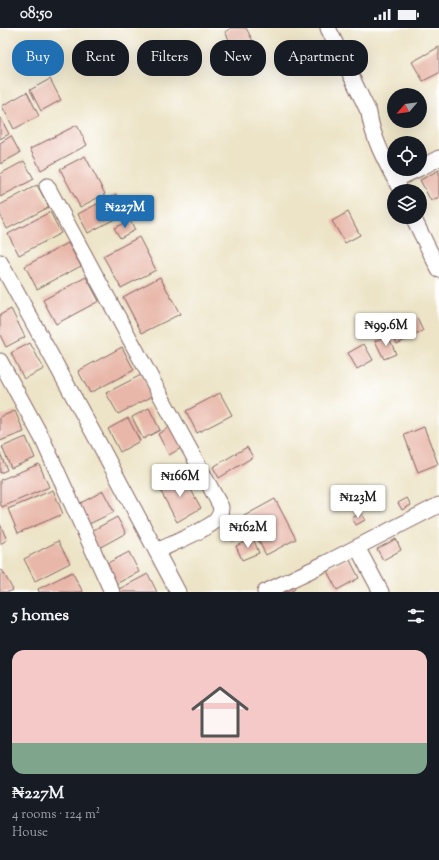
<!DOCTYPE html>
<html lang="en">
<head>
<meta charset="utf-8">
<style>
	:root { --surface:#171b24; --page:#242831; --text:#f1f3f6; --muted:#9ea1a6; --line:#363941; --accent:#1f6fb2 }
	body { margin:0; font-family:"Sorts Mill Goudy",serif; background:var(--page); color:var(--text); height:100vh; display:flex; flex-direction:column; font-size:15px; white-space:nowrap }
	* { box-sizing:border-box; margin:0 }
	p { font-size:13px; color:var(--muted) }
	.icon { flex:none; width:22px; height:22px; fill:none; stroke:currentColor; stroke-width:2; stroke-linecap:round; stroke-linejoin:round }
	.map { position:relative; height:564px; overflow:hidden }
	.details { display:flex; flex-direction:column; background:var(--surface); flex:1 }
	.details>* { flex:none }
	.top-card { position:absolute; left:12px; top:12px; width:415px; height:36px; display:flex; gap:8px }
	.needle { width:26px; rotate:242deg }
	.fabs { position:absolute; left:387px; top:60px; display:grid; gap:8px }
	.fabs a { display:grid; place-items:center; width:40px; height:40px; border-radius:50%; background:var(--surface); box-shadow:0 4px 16px #0002; font-size:20px }
	.price { position:absolute; translate:-50% -34px; padding:0 9px; border-radius:4px; background:#fff; color:#222; font-size:13px; line-height:26px; filter:drop-shadow(0 1px 2px #0008) }
	.price::after { content:''; position:absolute; left:50%; top:24px; width:12px; height:9px; margin-left:-6px; background:inherit; clip-path:polygon(0 0,100% 0,50% 100%) }
	.price.on { background:var(--accent); color:#fff }
	ul { padding:0; list-style:none }
	li { display:grid; align-content:center; gap:8px; height:212px; padding:0 12px }
	li+li { border-top:1px solid var(--line) }
	li span { display:grid; place-items:center; height:124px; border-radius:12px; color:#555 }
	li>.icon { margin-inline-start:auto }
	span .icon { width:72px; height:72px; fill:#fffc; stroke-width:1 }
	li b { font-size:17px }
	h2 { display:flex; justify-content:space-between; align-items:center; height:48px; padding:0 12px; font-size:17px }
	.pill { padding:0 14px; border-radius:16px; background:var(--surface); box-shadow:0 4px 16px #0002; font-size:14px; line-height:36px }
	.pill.on { background:var(--accent); color:#fff }
	.status { display:flex; justify-content:space-between; align-items:center; height:28px; padding:0 20px; background:var(--surface); direction:ltr }
	.status svg { height:11px; fill:currentColor }
	.map>svg:first-child { display:block }
</style>
</head>
<body>
<div class="status"><b>08:50</b><svg viewBox="0 0 49 12"><path d="M0 12V9h3v3zM5 12V6h3v6zM10 12V3h3v9zM15 12V0h3v12zM26 1h20v11H26zM47 4h2v5h-2z"/></svg></div>
<div class="map">
<svg width="439" height="564" viewBox="0 0 439 564">
	<rect width="100%" height="100%" fill="#fff"/>
	<filter id="ink" filterUnits="userSpaceOnUse"><feTurbulence type="fractalNoise" baseFrequency=".025" numOctaves="2"/><feDisplacementMap in="SourceGraphic" scale="8" xChannelSelector="R" yChannelSelector="G"/><feConvolveMatrix kernelMatrix="1 2 1 2 8 2 1 2 1" color-interpolation-filters="sRGB"/></filter>
	<filter id="wash" filterUnits="userSpaceOnUse"><feTurbulence type="fractalNoise" baseFrequency=".012" numOctaves="4" result="noise"/><feDisplacementMap in="SourceGraphic" scale="16" xChannelSelector="R" yChannelSelector="G"/><feGaussianBlur stdDeviation="0.9" result="paint"/><feColorMatrix in="noise" values="0 0 0 0 0 0 0 0 0 0 0 0 0 0 0 0 0 1.4 0 .05"/><feComposite in="paint" operator="in"/></filter>
	<g filter="url(#wash)">
		<rect width="100%" height="100%" fill="#ede4c7"/>
		<g id="blocks">
			<path fill="#e8b7a9" d="M231,0h15l7,13 -18,10 -10,-19z
				M439,19v26l-16,8 -11,-19z
				M50,51l11,21 -20,11 -11,-21z
				M27,64l12,24 -25,13 -12,-23z
				M0,89l9,17 -9,5z
				M77,97l10,20 -46,25 -11,-21z
				M11,108l9,17 -20,11v-21z
				M85,128l20,38 -25,13 -20,-38z
				M24,133l10,18 -34,18v-23z
				M439,142v27l-8,4 -11,-21z
				M37,157l12,22 -42,22 -7,-14v-10z
				M116,166l10,19 -38,20 -10,-19z
				M50,184l11,21 -42,22 -11,-21z
				M348,184l12,23 -15,8 -13,-22z
				M130,192l5,10 -15,8 -6,-10z
				M139,209l17,33 -35,18 -18,-32z
				M68,215l13,23 -44,23 -12,-23z
				M86,249l13,24 -43,23 -13,-24z
				M160,249l20,37 -38,19 -19,-36z
				M11,281l14,28 -19,10 -6,-12v-20z
				M417,290l6,13 -26,13 -6,-13z
				M388,307l8,19 -12,5 -9,-18z
				M30,315l14,26 -20,10 -13,-26z
				M364,316l9,16 -16,9 -9,-16z
				M122,319l12,23 -44,23 -12,-22z
				M141,347l12,21 -35,18 -12,-21z
				M220,365l12,22 -35,18 -11,-22z
				M149,380l11,22 -17,9 -11,-22z
				M15,383l9,21 -24,9v-24z
				M128,390l12,23 -20,11 -12,-23z
				M171,398l12,21 -14,8 -11,-21z
				M424,399l14,37 -20,8 -14,-37z
				M26,409l9,21 -24,10 -9,-21z
				M247,419l6,10 -34,21 -6,-11z
				M0,425l7,17 -7,3z
				M39,436l10,23 -47,20 -2,-4v-23z
				M183,447l18,33 -24,14 -18,-34z
				M53,462l10,24 -45,19 -10,-24z
				M103,463l11,21 -27,13 -10,-20z
				M407,470l4,7 -9,5 -4,-7z
				M275,471l21,40 -30,16 -10,-19 19,-10 -4,-6 -19,10 -8,-14z
				M361,485l4,7 -9,5 -4,-7z
				M117,489l9,16 -29,16 -9,-16z
				M243,492l6,14 -17,7 -6,-14z
				M0,496l7,16 -7,4z
				M253,510l6,15 -17,7 -6,-14z
				M396,511l5,11 -18,10 -6,-11z
				M58,513l12,22 -35,18 -11,-22z
				M129,524l10,20 -27,14 -10,-20z
				M349,530l10,20 -22,12 -11,-21z
				M2,542l11,20 -4,2h-9v-21z
				M72,544l11,20h-44l-1,-3z
				M148,546l9,18h-39l-1,-2z
				M291,554l4,7 -5,3h-5l-3,-5z"/>
		</g>
	</g>
	<g filter="url(#ink)">
		<use href="#blocks" fill-opacity="0" stroke="#836462" stroke-width="1"/>
		<g fill="none" stroke-linecap="round" stroke-linejoin="round">
			<defs>
				<path id="minor" d="M328,0l41,85c4,28 19,53 32,78
					M420,140l19,-10
					M395,152l23,-11
					M47,158l174,321c0,4 -1,8 -4,12 -6,9 -48,26 -60,32
					M413,189l26,53
					M0,234l101,185 77,145
					M0,333l42,77 70,154
					M357,519l24,45
					M265,564l63,-30 111,-57"/>
			</defs>
			<use href="#minor" stroke="#836462" stroke-width="17"/>
			<use href="#minor" stroke="#fff" stroke-width="15"/>
		</g>
	</g>
</svg>
<div class="fabs">
<a><svg class="needle" viewBox="-14 -14 28 28"><path d="M0-13l5 13h-10z" fill="#e53935"/><path d="M0 13l5-13h-10z" fill="#9ea1a6"/></svg></a>
<a><svg class="icon" aria-label="locate" viewBox="0 0 24 24"><circle cx="12" cy="12" r="6"/><path d="M12 2v4M12 18v4M2 12h4M18 12h4"/></svg></a>
<a><svg class="icon" aria-label="layers" viewBox="0 0 24 24"><path d="M12 4l9 5-9 5-9-5zM3 14l9 5 9-5"/></svg></a>
</div>
<b class="price on" style="left:125px;top:201px">₦227M</b>
<b class="price" style="left:386px;top:319px">₦99.6M</b>
<b class="price" style="left:180px;top:470px">₦166M</b>
<b class="price" style="left:358px;top:491px">₦123M</b>
<b class="price" style="left:248px;top:521px">₦162M</b>
<div class="top-card">
<a class="pill on">Buy</a>
<a class="pill">Rent</a>
<a class="pill">Filters</a>
<a class="pill">New</a>
<a class="pill">Apartment</a>
</div>
</div>
<section class="details">
<h2>5 homes<svg class="icon" aria-label="filters" viewBox="0 0 24 24"><path d="M4 7h16M4 17h16"/><circle cx="9" cy="7" r="2"/><circle cx="15" cy="17" r="2"/></svg></h2>
<ul>
<li><span style="background:linear-gradient(#f6c9c9 75%,#7fa58c 0)"><svg class="icon" aria-label="home" viewBox="0 0 24 24"><path d="M3 11l9-7 9 7M6 9v11h12V9"/></svg></span><div><b>₦227M</b><p>4 rooms · 124 m²</p><p>House</p></div></li>
</ul>
</section>
</body>
</html>
